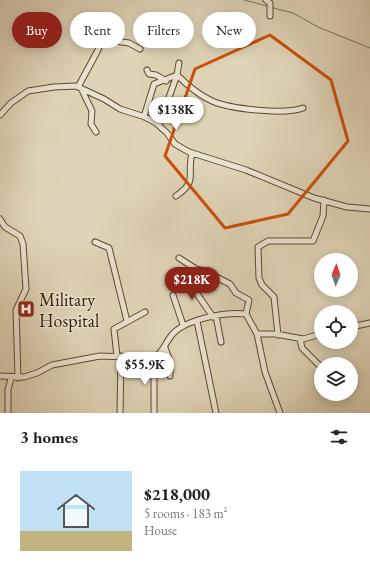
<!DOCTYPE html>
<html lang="en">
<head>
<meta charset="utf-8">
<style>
	:root { --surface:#fff; --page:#f2f2f2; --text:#222; --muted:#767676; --accent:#8f2418 }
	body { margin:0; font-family:"EB Garamond",serif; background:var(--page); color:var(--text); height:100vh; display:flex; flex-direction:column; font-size:15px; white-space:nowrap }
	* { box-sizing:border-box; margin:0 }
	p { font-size:13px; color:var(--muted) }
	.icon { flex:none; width:22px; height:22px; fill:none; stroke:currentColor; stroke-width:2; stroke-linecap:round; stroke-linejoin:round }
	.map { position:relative; height:413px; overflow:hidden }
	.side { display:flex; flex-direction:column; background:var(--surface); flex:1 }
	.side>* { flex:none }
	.banner { position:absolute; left:12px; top:12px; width:346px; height:36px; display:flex; gap:8px }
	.needle { width:26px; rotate:2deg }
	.buttons { position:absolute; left:314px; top:253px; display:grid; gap:8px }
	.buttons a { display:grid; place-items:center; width:44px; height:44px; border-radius:50%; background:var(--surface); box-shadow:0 2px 10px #0003; font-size:20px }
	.price { position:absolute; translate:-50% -34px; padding:0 9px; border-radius:14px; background:#fff; color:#222; font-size:13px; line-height:26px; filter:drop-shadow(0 1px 2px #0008) }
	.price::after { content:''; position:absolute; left:50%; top:24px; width:12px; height:9px; margin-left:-6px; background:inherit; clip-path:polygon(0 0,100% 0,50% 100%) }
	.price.selected { background:var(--accent); color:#fff }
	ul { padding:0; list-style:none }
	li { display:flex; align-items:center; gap:12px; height:100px; padding:0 20px }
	li span { display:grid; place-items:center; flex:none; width:112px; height:80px; border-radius:0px; color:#555 }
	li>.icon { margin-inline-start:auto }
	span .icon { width:48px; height:48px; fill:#fffc; stroke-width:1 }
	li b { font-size:17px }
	h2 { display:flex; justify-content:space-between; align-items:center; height:48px; padding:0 20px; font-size:17px }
	.pill { padding:0 14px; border-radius:18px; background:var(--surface); box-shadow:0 2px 10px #0003; font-size:14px; line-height:36px }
	.pill.selected { background:var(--accent); color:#fff }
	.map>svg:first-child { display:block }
</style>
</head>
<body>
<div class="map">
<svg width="370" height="413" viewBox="0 0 370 413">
	<rect width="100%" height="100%" fill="#dfd4b7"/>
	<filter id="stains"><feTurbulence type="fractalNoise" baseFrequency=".005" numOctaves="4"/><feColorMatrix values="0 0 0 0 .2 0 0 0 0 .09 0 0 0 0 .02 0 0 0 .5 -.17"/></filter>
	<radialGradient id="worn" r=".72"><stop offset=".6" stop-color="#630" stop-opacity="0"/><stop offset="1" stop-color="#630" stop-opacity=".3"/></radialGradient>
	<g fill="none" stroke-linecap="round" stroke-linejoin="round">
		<path stroke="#6b7967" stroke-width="1" d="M244,0l23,6
			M273,8l20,5 25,14 52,21"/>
		<defs>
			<path id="minor" d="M266,0l4,3v13
				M102,39l9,-4 6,-11
				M147,70l2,4 7,1 10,6
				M177,75c10,10 22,20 35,26 18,8 73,14 91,7
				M78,87l20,-37 4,-11 27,4 11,6
				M81,88l11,23 -1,13 5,8
				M0,115l11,-12 17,-12 26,-4 22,-1 28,13 16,10 25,8 11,6 11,10 8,11 14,8 57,18 68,28 33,9 23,2
				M144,117l10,-33 23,-9
				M159,125l18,-50 2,-12
				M176,196c23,-16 10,-21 16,-43
				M0,219l5,8 15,9 3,8 3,45 -10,21 2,68
				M95,242l14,6 18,73
				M179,258l17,11 8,2 26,13 6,9 13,7 -3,14
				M184,275l29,42
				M173,295l10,30
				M216,316l5,26
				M197,321l19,92
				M351,327l19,-4
				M257,334l8,38 15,41
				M278,335l-4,-38 -12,-12 -3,-7 -1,-31 10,-6h45l10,-25 1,-16
				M300,339l2,9 19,19
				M165,348l5,13v15
				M117,356l-3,-27 31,-17
				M154,358v55
				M0,376l24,1 13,-4 15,-8 48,-9 54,2c10,-7 10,-13 17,-22 13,-17 54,-24 75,-22l11,20h19l27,5 18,-5
				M8,413v-23l3,-12
				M120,413l1,-57"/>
		</defs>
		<use href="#minor" stroke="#5c492e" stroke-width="7"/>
		<use href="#minor" stroke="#eae3d0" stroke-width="5"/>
	</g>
	<path fill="none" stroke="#cc500a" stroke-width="3" stroke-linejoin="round" d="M270,35l61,45 17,61 -60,73 -63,14 -60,-72 30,-87z"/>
	<defs>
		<symbol id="hospital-square" viewBox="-11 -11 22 22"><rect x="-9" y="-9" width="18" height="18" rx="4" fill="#8f2418" stroke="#eae3d0"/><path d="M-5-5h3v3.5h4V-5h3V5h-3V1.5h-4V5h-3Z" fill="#fff"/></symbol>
	</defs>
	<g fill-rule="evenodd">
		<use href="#hospital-square" x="16" y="299" width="20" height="20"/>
	</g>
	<g text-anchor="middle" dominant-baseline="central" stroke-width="3" stroke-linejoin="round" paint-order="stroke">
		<g font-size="18" fill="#301b00" stroke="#eae3d0" text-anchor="start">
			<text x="39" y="299">Military<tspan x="39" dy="21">Hospital</tspan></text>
		</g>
	</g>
	<rect width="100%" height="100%" filter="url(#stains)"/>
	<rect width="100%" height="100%" fill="url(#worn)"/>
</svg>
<div class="buttons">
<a><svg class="needle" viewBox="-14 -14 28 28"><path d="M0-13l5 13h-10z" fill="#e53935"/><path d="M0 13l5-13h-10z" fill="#767676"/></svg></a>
<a><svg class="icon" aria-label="locate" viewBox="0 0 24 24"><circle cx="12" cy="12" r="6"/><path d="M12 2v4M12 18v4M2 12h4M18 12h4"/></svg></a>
<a><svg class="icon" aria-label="layers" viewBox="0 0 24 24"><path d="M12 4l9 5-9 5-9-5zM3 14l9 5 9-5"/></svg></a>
</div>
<b class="price" style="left:176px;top:131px">$138K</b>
<b class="price selected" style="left:192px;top:301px">$218K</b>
<b class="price" style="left:145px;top:386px">$55.9K</b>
<div class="banner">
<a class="pill selected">Buy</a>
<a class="pill">Rent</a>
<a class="pill">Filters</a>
<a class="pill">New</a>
</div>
</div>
<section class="side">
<h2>3 homes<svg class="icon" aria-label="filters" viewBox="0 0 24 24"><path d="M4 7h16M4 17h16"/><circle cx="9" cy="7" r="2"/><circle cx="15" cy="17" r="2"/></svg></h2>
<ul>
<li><span style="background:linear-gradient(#bfe0f5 75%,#c2b280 0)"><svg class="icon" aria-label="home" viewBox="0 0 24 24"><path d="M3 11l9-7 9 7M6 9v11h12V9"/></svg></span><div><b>$218,000</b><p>5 rooms · 183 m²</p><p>House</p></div></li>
</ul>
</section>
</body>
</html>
